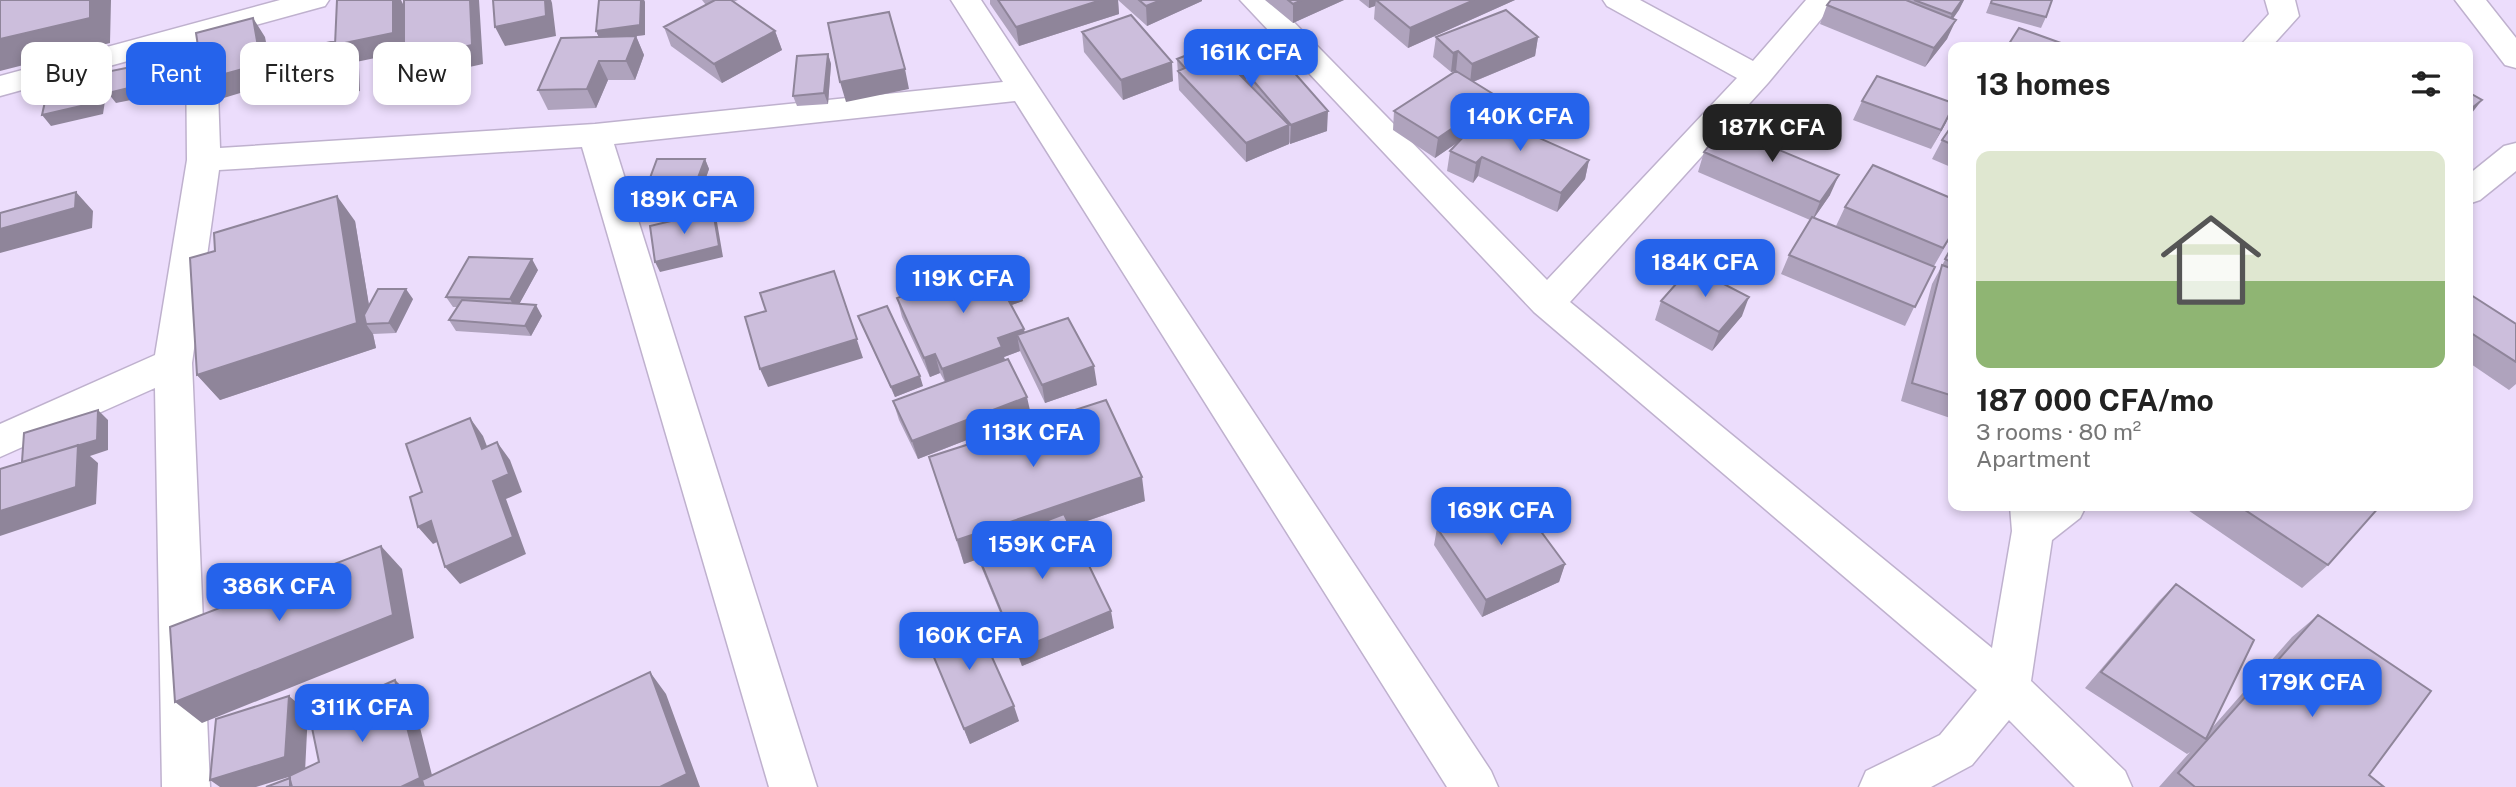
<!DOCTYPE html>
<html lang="en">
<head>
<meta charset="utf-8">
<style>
	:root { --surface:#fff; --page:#f2f2f2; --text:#222; --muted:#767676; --accent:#2563eb }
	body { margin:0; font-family:"Public Sans",sans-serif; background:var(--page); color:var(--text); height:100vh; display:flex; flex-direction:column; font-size:26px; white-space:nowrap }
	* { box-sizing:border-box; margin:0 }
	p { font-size:23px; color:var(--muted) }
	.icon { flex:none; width:38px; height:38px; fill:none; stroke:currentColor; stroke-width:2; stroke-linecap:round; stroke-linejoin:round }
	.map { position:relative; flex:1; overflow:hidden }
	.side { position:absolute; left:1948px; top:42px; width:525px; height:469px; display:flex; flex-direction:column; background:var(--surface); border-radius:14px; box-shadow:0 4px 10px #0003 }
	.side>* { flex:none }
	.banner { position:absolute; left:21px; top:42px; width:665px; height:63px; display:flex; gap:14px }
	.price { position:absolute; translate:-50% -60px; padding:0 16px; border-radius:14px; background:var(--accent); color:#fff; font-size:23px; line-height:46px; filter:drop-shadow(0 2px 4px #0008) }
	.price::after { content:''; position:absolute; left:50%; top:42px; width:21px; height:16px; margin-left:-10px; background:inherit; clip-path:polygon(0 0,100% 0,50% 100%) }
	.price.on { background:#222; color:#fff }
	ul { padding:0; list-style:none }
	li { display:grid; align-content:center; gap:14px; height:371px; padding:0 28px }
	li span { display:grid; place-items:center; height:217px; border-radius:14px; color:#555 }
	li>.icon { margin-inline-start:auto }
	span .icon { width:126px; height:126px; fill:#fffc; stroke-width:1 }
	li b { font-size:30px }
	h2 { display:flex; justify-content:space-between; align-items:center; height:84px; padding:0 28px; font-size:30px }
	.chip { padding:0 24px; border-radius:14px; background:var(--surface); box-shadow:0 4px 10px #0003; font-size:24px; line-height:63px }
	.chip.on { background:var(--accent); color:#fff }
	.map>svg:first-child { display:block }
</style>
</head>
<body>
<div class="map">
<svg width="2516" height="787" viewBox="0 0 2516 787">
	<rect width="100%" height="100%" fill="#ecddfc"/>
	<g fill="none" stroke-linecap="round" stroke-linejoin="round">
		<defs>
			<path id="street" d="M280,0h49l-4,6 -109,30 4,112 375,-24 408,-42 -52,-82h30l510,771 7,16h-51l-432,-686 -401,43 203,643h-48l-187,-640 -363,23 -27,193 18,424h-48l-7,-399 -155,69v-33l155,-69 32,-195 -1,-115 -186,51v-20z
				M1240,0h32l275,280 190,-202 -130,-72 -4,-6h37l113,61 53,-61h31l-69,83 -198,219 422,346 20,-117 -2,-25h76l-6,12 -28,22 -21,141 94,90 7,16h-57l-66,-67 -37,45 -41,22h-72l7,-16 74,-36 37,-45 -443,-378z
				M2265,0h30l4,16 -28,31h-32l30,-33z
				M2455,0h31l30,38v30l-11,-3z
				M2516,143v28l-36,29 -12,4v-29l36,-29z"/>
		</defs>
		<use href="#street" stroke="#bfb1ce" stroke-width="3"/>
		<use href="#street" fill="#fff" fill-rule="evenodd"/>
	</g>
	<path fill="#afa3bd" d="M599,0h45l1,2v33l-9,1 8,19 -9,25h-27l-12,28 -48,2 -10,-20 61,-53 -3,-6z
		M702,0h36l-5,2 42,29 7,19 -60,33 -51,-37 -7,-19 42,-22z
		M990,0h128l1,14 -100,32 -29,-42z
		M1118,0h84v1l-55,25z
		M1265,0h79l-51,23z
		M1359,0h156l-107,48 -34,-29 1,-13 -6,2z
		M1831,0h133l-11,18 -6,21 -22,28 -105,-43 7,-19z
		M1991,0h61l-6,17 -5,11 -55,-15z
		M1082,32l91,49 -50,19 -39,-48z
		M1436,37h102l-3,19 -62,26 25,15 -3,20 -2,1 96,42 -4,19 -28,33 -79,-36 -5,7 -26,-12 3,-20 11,-11 -26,18 -42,-28 1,-19 64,-38 -2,-2 -5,1 -18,-15z
		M828,54l3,10 -3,40 -31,2 -4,-10z
		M1177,59h39l72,7 39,65 -37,13 -1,-2v2l-43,18 -67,-72z
		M1862,101l91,7 -22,41 -78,-29z
		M1953,124v44l-21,-9 10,-19z
		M1704,152l126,43 -16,23 52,21 -30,-13 9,-19 108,-8v34l-19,33 -29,60 -124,-52 8,-19 21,-35 -112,-48z
		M705,159l4,10 -13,37 -48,1 -5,-10z
		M355,221l14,85 44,-7 -17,34 -23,1 3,14 -156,52 -23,-25z
		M1953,245v174l-52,-18 31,-117z
		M538,270l-19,34 23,12 -11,20 -75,-5 -7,-11 8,-13h-4l-7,-10z
		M897,298l126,3 -12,4 14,28 72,52 -52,18 -25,-52 -16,6 27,58 -113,44 -19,-39 -6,-19 52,-19 -5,-9 -10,4 -28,-60z
		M2468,298l48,26v60l-7,6 -41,-28z
		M1661,301l81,15 -30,35 -57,-31z
		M858,316l65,70 -28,11 -33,-71z
		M929,457l216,44 -75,26 44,101 -92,38 -44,-107 -14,5z
		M2182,506h198l-52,59 -26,23z
		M1437,528l128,36 -6,18 -77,35 -48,-72z
		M2176,584l35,145 81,-92 26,-22 51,160 15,12h-225l31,-35 -3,2 -102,-66 74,-87z
		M925,636l94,85 -49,23z"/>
	<path fill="#8f859a" d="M90,0h21l-1,43 -110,28v-32z
		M393,0h8l3,6v46l-48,10 3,5 1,24 -40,9 -6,-10 25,-31 -4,-14z
		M470,0h9l4,64 -68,15 -11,-19z
		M545,0h6l1,3 4,33 -51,10 -10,-19z
		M641,0h3l1,2v33l-9,1 8,19 -9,25 -9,-19 -25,-19 -5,-11z
		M1101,0h17l1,14 -100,32 -3,-19z
		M1161,0h41v1l-55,25 -1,-20z
		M1302,0h42l-51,23v-19z
		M1369,0h7l-1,6 -6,2z
		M1474,0h41l-107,48 2,-20z
		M1962,0h2l-5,10 -16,23 9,-19z
		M253,18l12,19 9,46 -57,17 -14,-20z
		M1956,20l-9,19 -22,28 9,-19z
		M775,31l7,19 -60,33 -8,-19z
		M1538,37l-3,19 -65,27 2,-19z
		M1458,51l-2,20 -5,1 2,-19z
		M828,54l3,10 -3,40 -4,-11z
		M1289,55l-1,20 -37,-3z
		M599,61l9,19 -12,28 -9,-19z
		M1172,62l1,19 -50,19 -2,-20z
		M136,66l8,11 -3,21 -25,5 -8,-10z
		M905,69l4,20 -63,13 -6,-20z
		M1246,72v20l-6,-17z
		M99,77l8,11 -4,26 -52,12 -9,-11z
		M1498,97l-3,20 -60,41 3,-20z
		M2482,100l-14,18v-7z
		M1953,107l-7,16 -15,26 10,-19z
		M1328,111l-1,20 -37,13 1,-19z
		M1289,125v19l-43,18v-19z
		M1482,157l-4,19 -5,7 3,-20z
		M705,159l4,10 -13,37 -5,-10z
		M1589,160l-4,19 -28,33 4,-19z
		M1839,175l-9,20 -18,26 8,-19z
		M76,192l17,19 -1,17 -92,25v-24z
		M337,196l18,25 17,102 -6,1 7,10 3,14 -156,52 -23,-25z
		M713,211l4,11 6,35 -63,15 -5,-10z
		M532,259l6,11 -22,40 -6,-11z
		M834,271l29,87 -95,29 -8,-18z
		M1019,282l4,19 -17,6 -4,-19z
		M406,289l7,10 -17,34 -7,-10z
		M1749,297l-7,19 -30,35 7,-19z
		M536,305l6,11 -11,20 -6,-10z
		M1024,329l4,19 -11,-13 3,16 -16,6 2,9 -59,22 -5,-19 56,-31z
		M935,354l5,19 -10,4 -6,-19z
		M1094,366l3,19 -52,18 -3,-18z
		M920,376l3,10 -28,11 -4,-10z
		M1027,397l4,18 -113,44 -6,-18z
		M98,410l10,10v30l-18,6 8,7 -2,41 -96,32v-25z
		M470,418l13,18 12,31 -13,-18z
		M497,442l13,18 12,32 -16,7 20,55 -66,30 -15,-17 48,-86z
		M1142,477l3,24 -166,57 -4,-10 3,11 -14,5 -7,-24z
		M431,521l14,17 -12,6 -15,-17z
		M381,546l21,23 12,69 -212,85 -27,-21z
		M1565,564l-6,18 -77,35 4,-17z
		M1111,611l3,17 -92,38 -5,-16z
		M650,672l16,22 34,93h-40z
		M395,680l17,16 23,91h-34z
		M289,696l19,16 -3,60 -49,15h-36l-10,-7z
		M1014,706l5,15 -49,23 -6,-15z"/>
	<path fill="#ccbedc" stroke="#8f859a" stroke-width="2" d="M0,0h90v18l-90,21z
		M337,0h56v33l-58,12z
		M404,0h66l2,45 -68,15z
		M493,0h52l1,16 -51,11z
		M599,0h42l-1,25 -44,6z
		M715,0h16l44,31 -61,33 -50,-37z
		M998,0h103l-85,27z
		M1139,0h22l-15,6z
		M1288,0h14l-9,4z
		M1376,0h98l-64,28z
		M1831,0h75l50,20 -22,28 -107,-43z
		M1914,0h48l-10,14z
		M1992,0h60l-6,17 -55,-14z
		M1506,10l32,27 -66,27 -14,-13 -5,2 -17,-16z
		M889,12l16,57 -65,13 -12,-59z
		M1131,15l41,47 -51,18 -39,-48z
		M253,18l8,46 -58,16 -7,-47z
		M2019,28l53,19h-65z
		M636,36l-10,25h-27l-12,28 -49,1 23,-52z
		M1270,37l19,18 -38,17 33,-11 44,50 -37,14 -45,-53 -6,3 49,50 -43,18 -68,-72 7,-3 -8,-9 28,-11 11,11z
		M335,41v4l4,6v8l13,-2 1,23 -39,10 -1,-44z
		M828,54l-4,39 -31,3 4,-40z
		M136,66l-3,21 -25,6 3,-22z
		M1456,71l42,26 -60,41 -44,-27z
		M1877,76l76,27v4l-12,23 -79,-29z
		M99,77l-5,26 -52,12 6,-27z
		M2468,92l14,8 -14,11z
		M1485,114l104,46 -28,33 -79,-36 -6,6 -26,-12z
		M1953,124v21l-11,-5z
		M1724,127l115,48 -19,27 -116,-50z
		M657,159h48l-14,37 -48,1z
		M1873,165l80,34v33l-10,16 -98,-41z
		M76,192l-1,16 -75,21v-16z
		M337,196l20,127 -160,52 -7,-117 25,-7 -1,-18z
		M713,211l6,35 -64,16 -5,-36z
		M1812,217l123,50 -20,40 -126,-52z
		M1953,245v18l-8,-4z
		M469,257l63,2 -22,40 -64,-2z
		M1008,259l11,23 -17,6 22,41 -26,9 4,9 -60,22 -7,-15 -11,4 -27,-60z
		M1942,265l11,4v127l-41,-13z
		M1691,267l58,30 -30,35 -58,-31z
		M834,271l23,68 -97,30 -15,-52 21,-6 -6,-18z
		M378,289h28l-17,34 -23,1 -2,-9z
		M2471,295l45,29v38l-48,-31v-33z
		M462,300l74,5 -11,21 -76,-6z
		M887,306l33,70 -29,11 -33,-71z
		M1068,318l26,48 -52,19 -25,-50z
		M1008,359l19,38 -115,44 -19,-40z
		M1106,400l36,77 -185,63 -28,-83z
		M98,410l-1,30 -75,22 2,-29z
		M470,418l12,31 15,-7 12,32 -16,7 20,56 -68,30 -14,-46 -13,6 -8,-30 12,-5 -16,-48z
		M78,445l-2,42 -76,24v-42z
		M1514,495l51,69 -79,36 -49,-72z
		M2239,506h141l-52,59z
		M1064,514l47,97 -94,39 -42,-102z
		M381,546l12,69 -218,87 -5,-75z
		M2176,584l78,56 -48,99 -105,-67z
		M973,615l41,91 -50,23 -39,-93z
		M2318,615l113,76 -62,84 15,12h-189l-17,-14z
		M650,672l37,102 -27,13h-236l-2,-7z
		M395,680l25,98 -19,9h-109l-3,-11 30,-14 -9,-44z
		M289,696l-4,61 -75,23 6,-61z
		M290,778v9h-24z"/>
</svg>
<b class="price" style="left:1251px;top:89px">161K CFA</b>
<b class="price" style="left:1520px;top:153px">140K CFA</b>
<b class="price on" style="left:1772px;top:164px">187K CFA</b>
<b class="price" style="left:684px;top:236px">189K CFA</b>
<b class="price" style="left:1705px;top:299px">184K CFA</b>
<b class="price" style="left:963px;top:315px">119K CFA</b>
<b class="price" style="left:1033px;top:469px">113K CFA</b>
<b class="price" style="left:1501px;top:547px">169K CFA</b>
<b class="price" style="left:1042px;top:581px">159K CFA</b>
<b class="price" style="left:279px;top:623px">386K CFA</b>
<b class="price" style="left:969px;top:672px">160K CFA</b>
<b class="price" style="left:2312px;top:719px">179K CFA</b>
<b class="price" style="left:362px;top:744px">311K CFA</b>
<div class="banner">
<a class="chip">Buy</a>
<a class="chip on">Rent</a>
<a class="chip">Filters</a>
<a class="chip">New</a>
</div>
<section class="side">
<h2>13 homes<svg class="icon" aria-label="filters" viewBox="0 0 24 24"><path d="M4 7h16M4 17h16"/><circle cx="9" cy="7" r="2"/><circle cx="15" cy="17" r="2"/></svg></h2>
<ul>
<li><span style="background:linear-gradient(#dfe7d0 60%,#8fb573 0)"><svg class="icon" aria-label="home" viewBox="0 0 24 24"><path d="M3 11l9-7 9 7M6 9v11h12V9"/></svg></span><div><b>187 000 CFA/mo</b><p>3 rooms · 80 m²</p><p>Apartment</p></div></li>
</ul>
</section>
</div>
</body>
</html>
